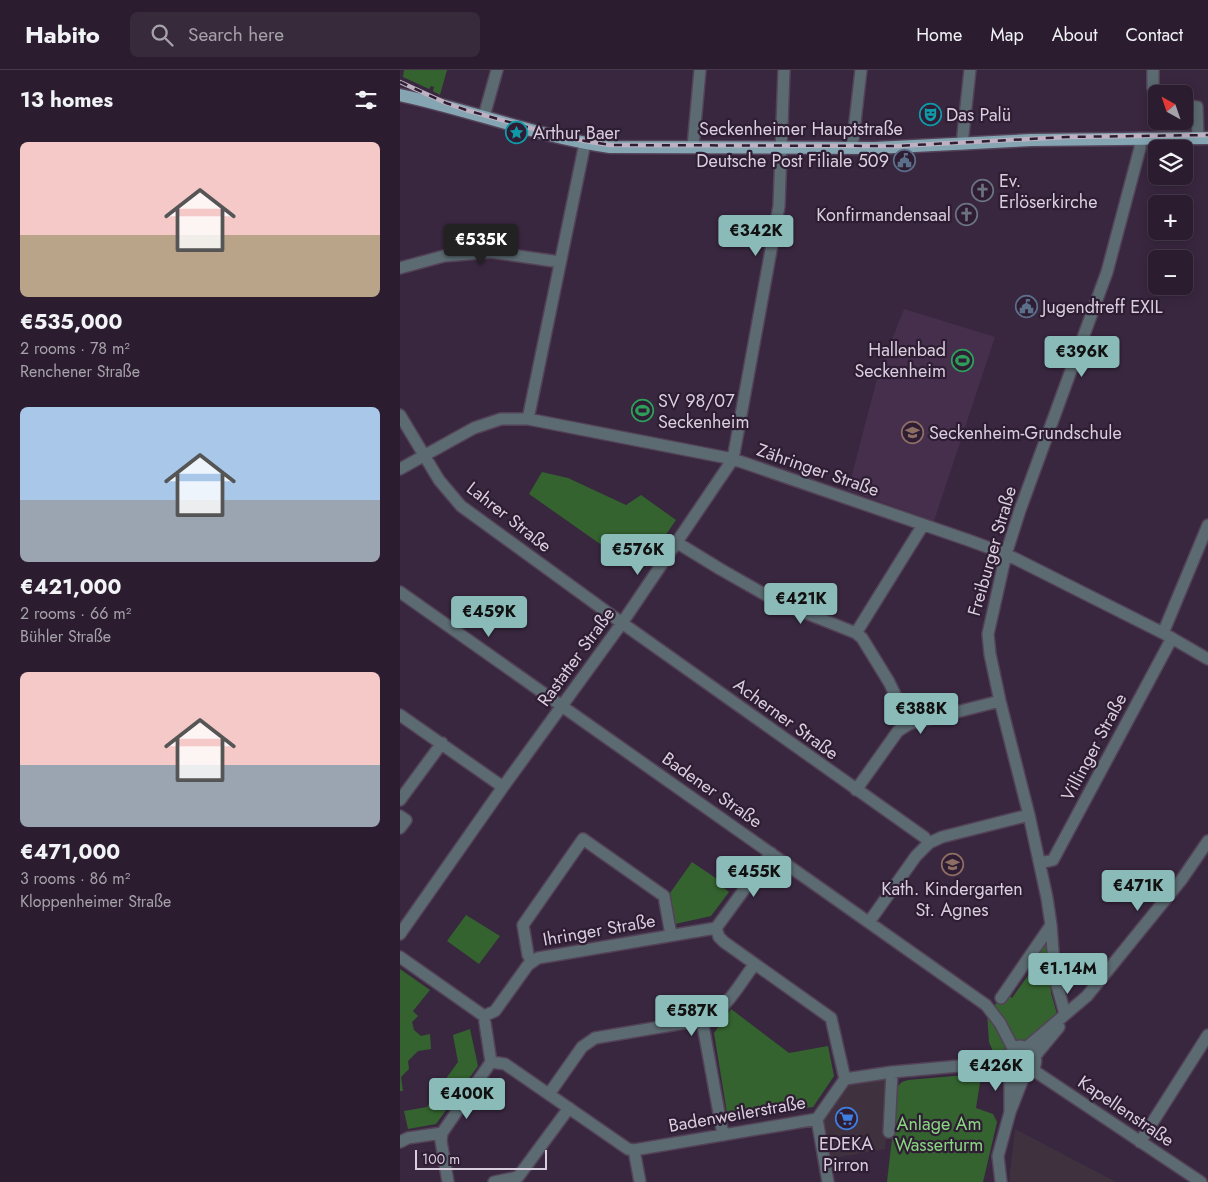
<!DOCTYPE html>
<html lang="en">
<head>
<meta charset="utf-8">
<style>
	:root { --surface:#2b1d2f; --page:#372a3b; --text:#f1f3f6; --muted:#a6a2aa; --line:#473b4b; --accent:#8bbbb9 }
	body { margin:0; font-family:Jost,sans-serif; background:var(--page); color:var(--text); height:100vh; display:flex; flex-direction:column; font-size:19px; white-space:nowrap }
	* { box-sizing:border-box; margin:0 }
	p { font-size:16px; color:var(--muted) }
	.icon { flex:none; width:28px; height:28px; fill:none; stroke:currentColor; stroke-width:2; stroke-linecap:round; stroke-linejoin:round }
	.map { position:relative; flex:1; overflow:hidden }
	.sheet { display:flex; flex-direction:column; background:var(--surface); width:400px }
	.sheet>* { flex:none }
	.needle { width:32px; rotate:320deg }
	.buttons { position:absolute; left:748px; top:15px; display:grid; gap:10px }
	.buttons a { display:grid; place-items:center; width:45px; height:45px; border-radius:8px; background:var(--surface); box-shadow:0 2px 12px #0003,0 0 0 1px var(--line); font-size:25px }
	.scale { position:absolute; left:15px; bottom:12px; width:132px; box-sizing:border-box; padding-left:5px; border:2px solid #d9cedd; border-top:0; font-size:14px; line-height:18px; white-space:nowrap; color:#d9cedd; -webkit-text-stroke:4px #2f1d34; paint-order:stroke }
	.price { position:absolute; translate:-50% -42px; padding:0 11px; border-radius:5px; background:var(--accent); color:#111; font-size:16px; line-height:32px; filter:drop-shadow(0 1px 2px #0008) }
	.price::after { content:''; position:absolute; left:50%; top:30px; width:15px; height:11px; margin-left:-8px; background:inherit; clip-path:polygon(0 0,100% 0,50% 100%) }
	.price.selected { background:#222; color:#fff }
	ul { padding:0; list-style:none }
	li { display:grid; align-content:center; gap:10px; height:265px; padding:0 20px }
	li span { display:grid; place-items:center; height:155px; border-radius:8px; color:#555 }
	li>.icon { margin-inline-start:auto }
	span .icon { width:90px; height:90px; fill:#fffc; stroke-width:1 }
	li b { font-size:21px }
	h2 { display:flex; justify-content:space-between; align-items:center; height:60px; padding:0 20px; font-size:21px }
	header { display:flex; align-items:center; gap:30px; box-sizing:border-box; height:70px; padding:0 25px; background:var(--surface); border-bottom:1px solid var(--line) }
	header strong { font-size:24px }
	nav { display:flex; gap:28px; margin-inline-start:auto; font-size:18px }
	.search { width:350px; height:45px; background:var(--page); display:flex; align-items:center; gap:12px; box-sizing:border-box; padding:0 18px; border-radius:8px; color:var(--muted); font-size:19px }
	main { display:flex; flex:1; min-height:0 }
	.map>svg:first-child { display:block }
</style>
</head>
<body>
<header>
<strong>Habito</strong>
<div class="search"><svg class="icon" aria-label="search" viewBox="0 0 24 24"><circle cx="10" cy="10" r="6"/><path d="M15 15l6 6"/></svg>Search here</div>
<nav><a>Home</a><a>Map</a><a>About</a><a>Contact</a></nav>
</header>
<main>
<section class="sheet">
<h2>13 homes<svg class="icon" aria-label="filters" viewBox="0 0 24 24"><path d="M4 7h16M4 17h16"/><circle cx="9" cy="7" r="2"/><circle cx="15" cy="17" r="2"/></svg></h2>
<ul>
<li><span style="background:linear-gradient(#f6c9c9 60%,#b9a48a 0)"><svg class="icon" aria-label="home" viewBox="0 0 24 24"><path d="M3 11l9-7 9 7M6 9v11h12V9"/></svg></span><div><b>€535,000</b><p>2 rooms · 78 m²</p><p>Renchener Straße</p></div></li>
<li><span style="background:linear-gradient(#a9c7e8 60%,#9aa5b1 0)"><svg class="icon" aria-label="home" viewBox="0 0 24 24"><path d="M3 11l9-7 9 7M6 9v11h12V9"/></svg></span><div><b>€421,000</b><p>2 rooms · 66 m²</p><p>Bühler Straße</p></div></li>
<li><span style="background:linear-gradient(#f6c9c9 60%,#9aa5b1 0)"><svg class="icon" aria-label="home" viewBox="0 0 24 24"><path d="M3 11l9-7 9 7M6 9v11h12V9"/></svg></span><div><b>€471,000</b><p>3 rooms · 86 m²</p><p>Kloppenheimer Straße</p></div></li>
</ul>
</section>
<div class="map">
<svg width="808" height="1112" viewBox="0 0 808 1112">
	<rect width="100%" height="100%" fill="#39273f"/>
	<path fill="#40313e" d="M488,1006l1,18 -4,55 -57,10 -7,-39 26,-37z
		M615,1059l101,53h-107z"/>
	<path fill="#452f4c" d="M504,239l91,28 -61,184 -86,-31 30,-115z"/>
	<path fill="#34632f" d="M4,0h43l-7,25 -7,-4 1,-4 -3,-1 -2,3 -26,-12z
		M142,402l26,6 58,27 15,-10 35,25 -36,52 -111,-78z
		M292,792l34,23 -2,3 5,4 -18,24 -36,8 -5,-31z
		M66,845l34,21 -21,28 -32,-23z
		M649,865l2,58 6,21 -32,29 -15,4 -8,8 -8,-1 -5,-12 -2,-29 19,-20 6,5 27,-38 -6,-5z
		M0,899l30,21 -17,21 5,5 -6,6 2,8 7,6 9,-2 1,15 -13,2 -10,10 1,8 -8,8 2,14h-3z
		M331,939l58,44 39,-7 6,30 -21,31 -79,12 -7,-6 -13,-80z
		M70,959l8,37 -42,58 -28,5 -4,-18 23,-4 12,-19 2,1 5,-7 -1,-2 13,-18 -5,-27z
		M566,1005l15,1 -5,32 17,6 4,8 -14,60h-96l11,-96 4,-4 6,-2z"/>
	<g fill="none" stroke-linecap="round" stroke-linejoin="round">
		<defs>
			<path id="minor" d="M753,0v18l3,9
				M784,35l13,2 1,31
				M84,46l13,-46
				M562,74l8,-74
				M293,77l7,-77
				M452,78l9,-78
				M0,198l44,-12 47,-4 69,10
				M0,345l39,65 22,26 161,117 302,214 5,6
				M128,349l57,-276
				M0,399l74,-41 27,-9h27l205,40 235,81 38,14 157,79 45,26
				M276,472l44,27 58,33 78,31 6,5 27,44 20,42
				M0,522l586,413 14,18 13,25
				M456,563l67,-108
				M763,563l45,-108
				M0,645l103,72
				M456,720l42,-59 11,-7 91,-23
				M0,730l42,-57
				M0,746l6,4 -6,8
				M640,793l13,-3 119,-222
				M469,852l47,-66 13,-13 13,-6 87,-22
				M316,858l3,9 5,5 107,76 14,61
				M0,864l103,-147 119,-164 111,-164 46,-253 5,-136
				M0,887l84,59 7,46
				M132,891l-4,-6 -5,-30 60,-86 81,57 7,39
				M601,928l50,-73
				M665,944l-10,-36 -4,-53 -4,-27 -18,-83 -29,-114 -10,-47 -2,-20 18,-80 14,-44 87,-238 33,-124v-10
				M84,946l11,-5 33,-46 10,-7 178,-30 55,-75
				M627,977l60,-51 95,-117 26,-38
				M607,985l-2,7 5,10v40
				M635,986l24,-29
				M91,992l14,2 123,85 6,1 183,-31 28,-40 47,-7 113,-10
				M633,1000l168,112
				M610,1002c25,17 38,-25 9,-26
				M149,1024l33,-47 13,-9 107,-18
				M417,1049l11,63
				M489,1062l3,-60
				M323,1065l-21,-115c22,-6 38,-37 52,-55
				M0,1072l8,-4 34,-5
				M740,1072l68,-107
				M234,1080l6,32
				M48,1112l-7,-41 1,-8 49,-71
				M94,1112l24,-5 51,-69
				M601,1112l-3,-26 12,-44 14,-36"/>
			<path id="major" d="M0,25c71,15 139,42 210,52l265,1 156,-8 177,-2"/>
		</defs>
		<use href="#minor" stroke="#534258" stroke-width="14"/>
		<use href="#major" stroke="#534258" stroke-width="15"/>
		<use href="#minor" stroke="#5b6b71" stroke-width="11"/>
		<use href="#major" stroke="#85a5b3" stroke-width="12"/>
		<defs>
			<path id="rail" d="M0,12l46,21 20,7 68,19 51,12 25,4 286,1 171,-9 141,-2"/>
		</defs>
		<use href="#rail" stroke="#beb2c2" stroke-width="4.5"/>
		<use href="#rail" stroke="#2f1d34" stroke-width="2.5" stroke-dasharray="8" stroke-linecap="butt"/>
	</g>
	<defs>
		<symbol id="theatre-ring" viewBox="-11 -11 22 22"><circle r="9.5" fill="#2f1d34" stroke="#0f9aa8" stroke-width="1.5"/><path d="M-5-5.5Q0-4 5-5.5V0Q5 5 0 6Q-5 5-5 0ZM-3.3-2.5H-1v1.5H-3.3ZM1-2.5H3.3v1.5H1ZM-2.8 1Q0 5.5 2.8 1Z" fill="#0f9aa8"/></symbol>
		<symbol id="sight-ring" viewBox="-11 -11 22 22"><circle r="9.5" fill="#2f1d34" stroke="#0f9aa8" stroke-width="1.5"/><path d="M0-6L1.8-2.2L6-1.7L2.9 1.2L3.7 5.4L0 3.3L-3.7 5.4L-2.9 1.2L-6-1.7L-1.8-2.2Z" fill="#0f9aa8"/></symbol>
		<symbol id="civic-ring" viewBox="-11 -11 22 22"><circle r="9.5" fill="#2f1d34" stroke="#5c6f8a" stroke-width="1.5"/><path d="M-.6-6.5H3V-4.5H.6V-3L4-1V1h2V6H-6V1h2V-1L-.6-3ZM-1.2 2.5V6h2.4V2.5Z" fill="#5c6f8a"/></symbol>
		<symbol id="church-ring" viewBox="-11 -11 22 22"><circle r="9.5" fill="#2f1d34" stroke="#6b7280" stroke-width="1.5"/><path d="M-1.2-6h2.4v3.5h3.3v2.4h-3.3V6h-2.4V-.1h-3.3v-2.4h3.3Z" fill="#6b7280"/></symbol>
		<symbol id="stadium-ring" viewBox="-11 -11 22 22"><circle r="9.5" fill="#2f1d34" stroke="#2e9e5b" stroke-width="1.5"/><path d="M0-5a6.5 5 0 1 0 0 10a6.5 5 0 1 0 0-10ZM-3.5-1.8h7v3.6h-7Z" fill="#2e9e5b"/></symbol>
		<symbol id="school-ring" viewBox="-11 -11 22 22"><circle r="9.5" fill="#2f1d34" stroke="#8d6e63" stroke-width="1.5"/><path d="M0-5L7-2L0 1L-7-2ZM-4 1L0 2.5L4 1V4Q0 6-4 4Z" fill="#8d6e63"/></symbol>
		<symbol id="supermarket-ring" viewBox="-11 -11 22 22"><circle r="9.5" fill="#2f1d34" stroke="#3f7fe0" stroke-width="1.5"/><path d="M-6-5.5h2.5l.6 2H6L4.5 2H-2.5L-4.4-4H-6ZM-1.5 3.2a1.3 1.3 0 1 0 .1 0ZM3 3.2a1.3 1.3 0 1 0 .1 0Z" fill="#3f7fe0"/></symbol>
	</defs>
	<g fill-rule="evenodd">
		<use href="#theatre-ring" x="518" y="32" width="25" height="25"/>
		<use href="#sight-ring" x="104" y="50" width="25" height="25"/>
		<use href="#civic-ring" x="492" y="78" width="25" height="25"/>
		<use href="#church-ring" x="570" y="108" width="25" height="25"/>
		<use href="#church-ring" x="554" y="132" width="25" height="25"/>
		<use href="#civic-ring" x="614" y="224" width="25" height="25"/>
		<use href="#stadium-ring" x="550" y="278" width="25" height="25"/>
		<use href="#stadium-ring" x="230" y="328" width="25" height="25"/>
		<use href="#school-ring" x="500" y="350" width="25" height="25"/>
		<use href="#school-ring" x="540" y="782" width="25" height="25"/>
		<use href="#supermarket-ring" x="434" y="1036" width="25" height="25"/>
	</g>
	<g text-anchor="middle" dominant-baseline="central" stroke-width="4.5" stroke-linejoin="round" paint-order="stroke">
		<g font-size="18" fill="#d9cedd" stroke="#2f1d34" text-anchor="start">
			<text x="546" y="45">Das Palü</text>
			<text x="133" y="63">Arthur Baer</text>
			<text x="489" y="91" text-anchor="end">Deutsche Post Filiale 509</text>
			<text x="599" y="111">Ev.<tspan x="599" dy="21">Erlöserkirche</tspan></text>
			<text x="551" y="145" text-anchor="end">Konfirmandensaal</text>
			<text x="642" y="237">Jugendtreff EXIL</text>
			<text x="546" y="280" text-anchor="end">Hallenbad<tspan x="546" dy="21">Seckenheim</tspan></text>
			<text x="258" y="331">SV 98/07<tspan x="258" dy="21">Seckenheim</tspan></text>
			<text x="529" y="363">Seckenheim-Grundschule</text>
			<text x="552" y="819" text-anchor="middle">Kath. Kindergarten<tspan x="552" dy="21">St. Agnes</tspan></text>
			<text x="446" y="1074" text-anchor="middle">EDEKA<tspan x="446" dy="21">Pirron</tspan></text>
		</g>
		<g font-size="18" fill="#d9cedd" stroke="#2f1d34">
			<text x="401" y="59">Seckenheimer Hauptstraße</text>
			<text transform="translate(418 400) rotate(19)">Zähringer Straße</text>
			<text transform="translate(109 447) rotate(38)">Lahrer Straße</text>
			<text transform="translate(592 481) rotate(-74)">Freiburger Straße</text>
			<text transform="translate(176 587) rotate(-54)">Rastatter Straße</text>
			<text transform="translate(386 649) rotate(36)">Acherner Straße</text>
			<text transform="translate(694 677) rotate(-62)">Villinger Straße</text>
			<text transform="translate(312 720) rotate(35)">Badener Straße</text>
			<text transform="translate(199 860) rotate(-10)">Ihringer Straße</text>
			<text transform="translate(726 1041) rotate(34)">Kapellenstraße</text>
			<text transform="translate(337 1044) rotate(-10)">Badenweilerstraße</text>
		</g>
		<g font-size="18" fill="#87d77f" stroke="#2f1d34">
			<text x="539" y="1054">Anlage Am<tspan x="539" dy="21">Wasserturm</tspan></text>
		</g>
	</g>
</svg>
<div class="buttons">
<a><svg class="needle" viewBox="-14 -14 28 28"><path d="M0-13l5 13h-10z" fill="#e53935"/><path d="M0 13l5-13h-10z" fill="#a6a2aa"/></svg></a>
<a><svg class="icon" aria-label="layers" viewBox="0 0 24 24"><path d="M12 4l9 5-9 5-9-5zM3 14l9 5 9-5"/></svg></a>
<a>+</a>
<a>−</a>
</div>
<div class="scale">100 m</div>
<b class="price" style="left:356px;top:187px">€342K</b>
<b class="price selected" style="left:81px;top:196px">€535K</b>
<b class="price" style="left:682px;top:308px">€396K</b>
<b class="price" style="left:238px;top:506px">€576K</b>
<b class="price" style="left:401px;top:555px">€421K</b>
<b class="price" style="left:89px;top:568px">€459K</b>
<b class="price" style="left:521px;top:665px">€388K</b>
<b class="price" style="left:354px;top:828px">€455K</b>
<b class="price" style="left:738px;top:842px">€471K</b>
<b class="price" style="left:668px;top:925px">€1.14M</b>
<b class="price" style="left:292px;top:967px">€587K</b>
<b class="price" style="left:596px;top:1022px">€426K</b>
<b class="price" style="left:67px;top:1050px">€400K</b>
</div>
</main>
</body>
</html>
